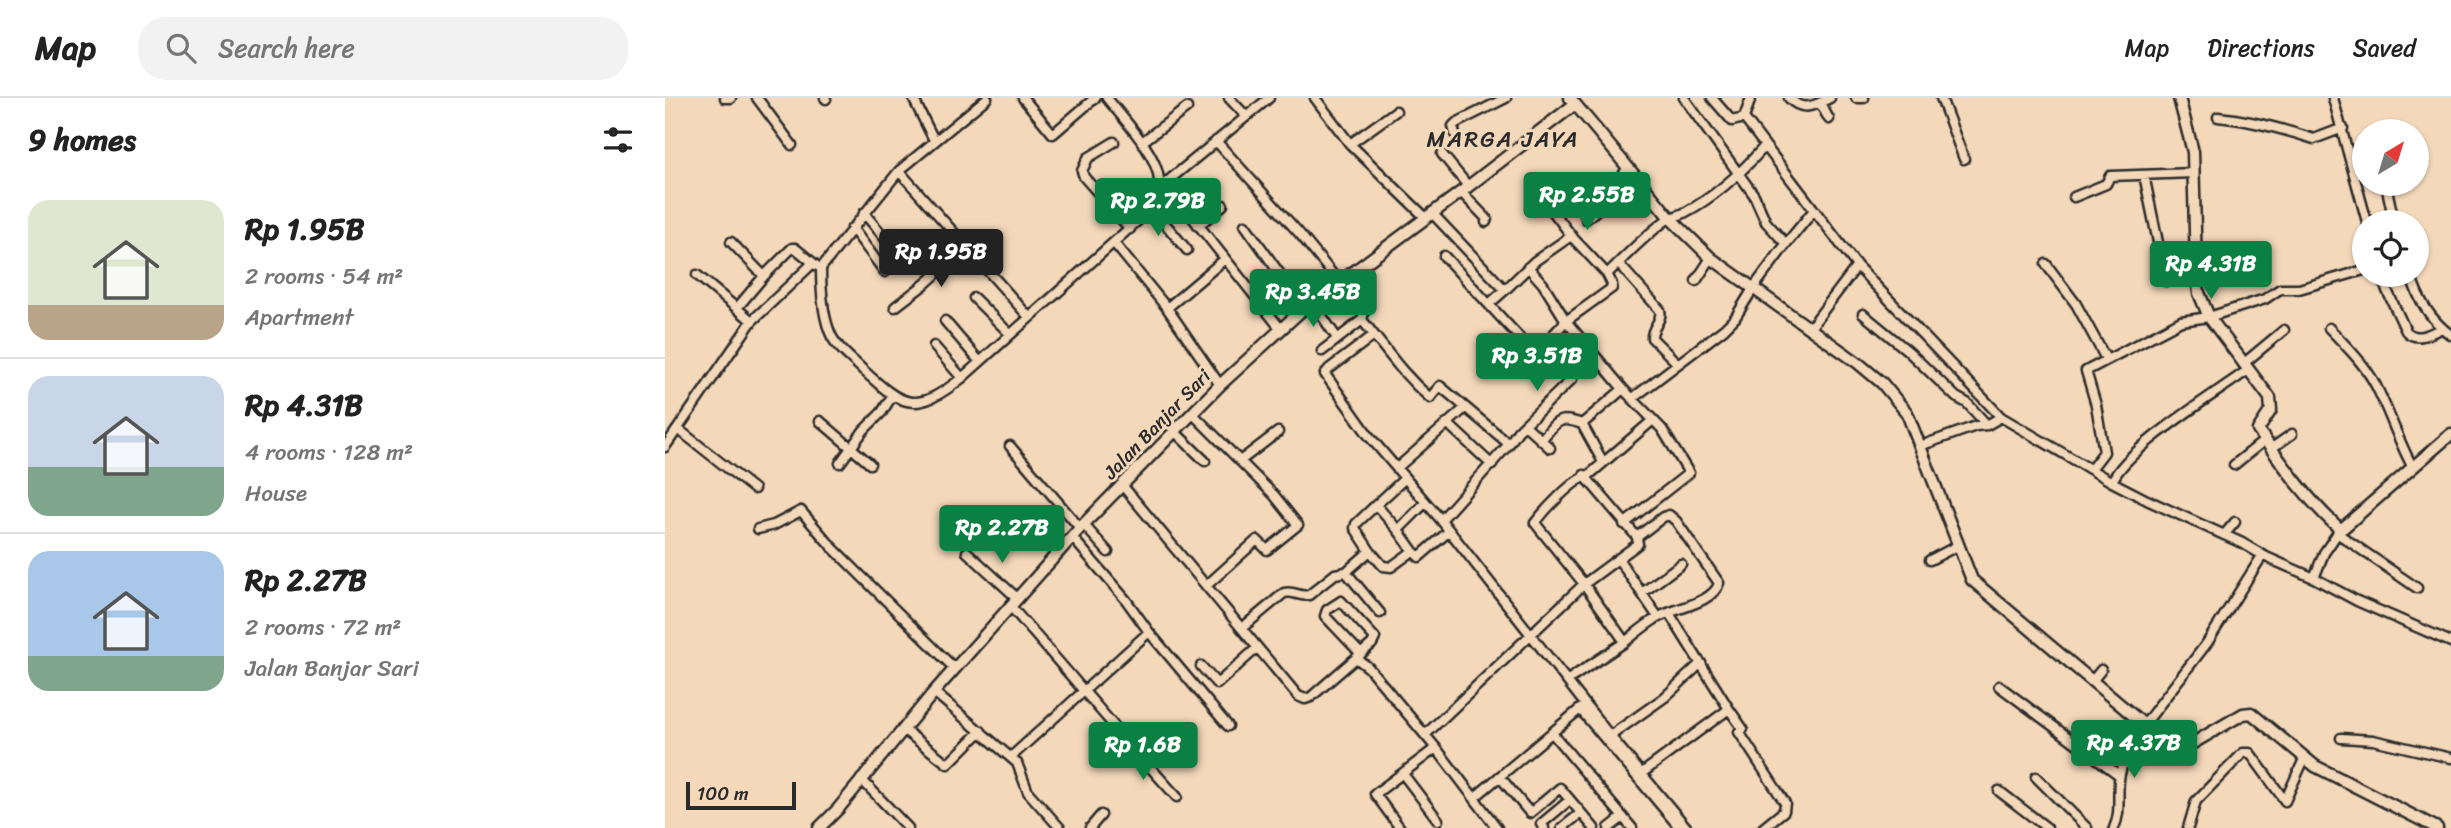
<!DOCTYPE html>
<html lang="en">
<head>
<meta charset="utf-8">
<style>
	:root { --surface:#fff; --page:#f2f2f2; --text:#222; --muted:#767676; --line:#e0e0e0; --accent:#0b8043 }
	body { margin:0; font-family:Sriracha,sans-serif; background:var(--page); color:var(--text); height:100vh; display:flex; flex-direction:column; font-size:26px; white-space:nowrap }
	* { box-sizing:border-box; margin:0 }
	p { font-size:23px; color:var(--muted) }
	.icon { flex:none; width:38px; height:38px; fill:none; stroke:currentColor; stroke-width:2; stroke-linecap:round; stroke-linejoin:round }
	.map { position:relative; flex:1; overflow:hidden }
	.panel { display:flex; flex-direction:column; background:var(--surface); width:665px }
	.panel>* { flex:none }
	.needle { width:46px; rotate:38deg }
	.tools { position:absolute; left:1687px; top:21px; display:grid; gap:14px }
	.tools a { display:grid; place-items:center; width:77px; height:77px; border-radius:50%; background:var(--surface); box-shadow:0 2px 5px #0004; font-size:35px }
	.scale { position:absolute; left:21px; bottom:18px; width:110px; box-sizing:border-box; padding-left:7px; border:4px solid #2b2b2b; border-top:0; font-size:19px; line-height:24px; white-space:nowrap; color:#2b2b2b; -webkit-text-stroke:5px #f4d8ba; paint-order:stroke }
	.price { position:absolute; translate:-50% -60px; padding:0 16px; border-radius:7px; background:var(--accent); color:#fff; font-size:23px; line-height:46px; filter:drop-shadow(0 2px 4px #0008) }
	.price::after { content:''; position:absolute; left:50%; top:42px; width:21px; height:16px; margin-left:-10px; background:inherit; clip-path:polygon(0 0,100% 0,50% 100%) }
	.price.active { background:#222; color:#fff }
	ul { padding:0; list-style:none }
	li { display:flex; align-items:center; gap:21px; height:175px; padding:0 28px }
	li+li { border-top:2px solid var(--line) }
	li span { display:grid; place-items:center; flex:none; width:196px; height:140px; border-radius:21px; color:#555 }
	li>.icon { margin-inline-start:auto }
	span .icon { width:84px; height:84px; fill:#fffc; stroke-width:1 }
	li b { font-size:30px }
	h2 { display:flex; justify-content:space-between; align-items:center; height:84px; padding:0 28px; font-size:30px }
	header { display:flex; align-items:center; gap:42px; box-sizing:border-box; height:98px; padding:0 35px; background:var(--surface); border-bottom:2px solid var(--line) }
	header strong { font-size:33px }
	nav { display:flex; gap:38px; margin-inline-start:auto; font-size:24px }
	.search { width:490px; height:63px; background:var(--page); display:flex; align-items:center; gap:18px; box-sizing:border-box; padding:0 24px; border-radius:28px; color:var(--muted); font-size:26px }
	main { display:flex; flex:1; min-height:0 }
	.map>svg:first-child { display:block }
</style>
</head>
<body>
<header>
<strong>Map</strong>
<div class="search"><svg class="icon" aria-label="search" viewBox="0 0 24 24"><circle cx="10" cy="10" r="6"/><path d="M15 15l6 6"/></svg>Search here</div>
<nav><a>Map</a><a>Directions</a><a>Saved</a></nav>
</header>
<main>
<section class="panel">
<h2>9 homes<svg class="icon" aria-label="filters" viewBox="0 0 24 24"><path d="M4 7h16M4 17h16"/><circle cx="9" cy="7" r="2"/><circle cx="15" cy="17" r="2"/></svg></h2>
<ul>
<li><span style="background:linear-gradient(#dfe7d0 75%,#b9a48a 0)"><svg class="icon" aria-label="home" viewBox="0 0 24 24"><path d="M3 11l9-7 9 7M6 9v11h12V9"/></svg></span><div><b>Rp 1.95B</b><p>2 rooms · 54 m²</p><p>Apartment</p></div></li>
<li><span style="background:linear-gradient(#c9d6e8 65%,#7fa58c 0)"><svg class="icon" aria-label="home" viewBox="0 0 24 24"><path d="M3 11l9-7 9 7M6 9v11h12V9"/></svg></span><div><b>Rp 4.31B</b><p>4 rooms · 128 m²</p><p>House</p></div></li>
<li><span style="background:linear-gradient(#a9c7e8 75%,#7fa58c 0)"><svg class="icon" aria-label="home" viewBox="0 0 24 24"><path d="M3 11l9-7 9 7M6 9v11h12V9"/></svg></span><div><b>Rp 2.27B</b><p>2 rooms · 72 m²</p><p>Jalan Banjar Sari</p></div></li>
</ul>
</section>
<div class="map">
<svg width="1786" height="730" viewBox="0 0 1786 730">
	<rect width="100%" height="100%" fill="#f4d8ba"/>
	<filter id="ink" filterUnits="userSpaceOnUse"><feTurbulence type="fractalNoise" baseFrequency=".0143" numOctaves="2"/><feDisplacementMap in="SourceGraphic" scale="14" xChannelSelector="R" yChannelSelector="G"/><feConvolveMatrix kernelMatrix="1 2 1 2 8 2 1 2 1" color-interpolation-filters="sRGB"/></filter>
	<g filter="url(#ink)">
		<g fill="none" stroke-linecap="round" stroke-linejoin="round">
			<defs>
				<path id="minor" d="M60,0h6
					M92,0l35,47
					M160,0l1,1
					M248,0l21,42
					M322,0l-88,73 -78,97c0,20 2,51 11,69 6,12 20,22 30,32 41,38 53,46 100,9l190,-170c2,-8 7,-18 7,-27 -1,-27 -36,-62 -52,-83
					M358,0l30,36 42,-36
					M564,0l17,18
					M650,0l35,46 76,74
					M1019,0l70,97 12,27 20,22 28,-34
					M1047,0l20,23 12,-3
					M1086,0l-7,20 113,148 144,151 111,65 35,18 95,43 24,14 48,21 43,23 94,41
					M1124,0c13,14 25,8 41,0
					M1191,0h8
					M1276,0l23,61
					M1668,0l34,124
					M1155,5l9,16
					M1553,19c33,3 65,12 96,22l29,-11
					M790,36l-2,-8 3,-3 50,-25
					M551,43l83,92 40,49
					M449,44l-26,16 -6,13 2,6 46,52
					M477,44l45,-34
					M685,46l46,-33
					M777,56l26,32
					M234,73l130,146
					M1479,77l22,106
					M501,86l114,144
					M498,87l106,-87
					M1722,91l7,33
					M796,94l26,27 -1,3
					M1409,99l32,-13 4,-8 84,-3
					M883,107l26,34 33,35
					M487,110l35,42
					M199,115l36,43
					M767,115l73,77 30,-29 36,-25
					M921,121l31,-25 2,-12 8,-14
					M580,127l50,70 7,15
					M533,128l25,-21
					M187,130l33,44
					M66,144l33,34 28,-28h3l22,18
					M449,145l53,65 53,77
					M779,158l88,95 4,2 30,-32 -23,-37 -15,-17
					M953,165l42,47c3,11 -9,17 -8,28l26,26
					M1381,166l30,40 30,55
					M32,177l55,46
					M1746,177c6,23 20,46 40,60
					M1031,183l15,-23
					M1719,186l22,47c10,11 24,3 36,-3
					M309,200l36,36
					M648,205l24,35
					M824,206l16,-14
					M230,209l30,-23 42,-38
					M72,210l27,-32
					M502,210l58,-49
					M1198,216l45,37 48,46 11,6 20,22
					M697,222c24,29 39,53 68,78l10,-12 69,58 -68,76 -72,-84 -44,-62 4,-5 45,-34
					M280,223l35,41
					M1145,230l47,-62
					M1664,230c19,20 39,39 50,64 12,25 20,50 33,74
					M269,248l28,32
					M657,253l40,-31 3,-11 -20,-30
					M1578,266l41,-34
					M968,300l91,-69 11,-11 19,-31 32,-43
					M528,316l81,81 24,30 -31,25 -10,-10 -51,46
					M155,323l50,43
					M782,325l45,42
					M860,327l25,23
					M13,331l76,60
					M509,333l31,30
					M876,342c16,-18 16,-25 41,-16
					M844,346l9,-13 54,-52v-4l-27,-31
					M345,348l70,82
					M1255,348l56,-20 11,-1 14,-8
					M0,349l87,-126 61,-58
					M1607,350l20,-14
					M575,363l38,-29
					M938,364l-21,-38 41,-35
					M175,365l24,-33 18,-18 10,-16
					M1569,367l31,-25
					M732,370l68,-60
					M1426,371l13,-17 -8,-47 -10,-34 95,-50 28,-4 56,-18 15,-10h19l65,-19
					M1447,384c13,-33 103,-88 136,-112
					M457,387l176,211 7,3 6,-2 45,-39 12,9 68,81 61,80
					M711,407l26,-24
					M776,422l169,216 55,-39 36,-34
					M959,426l65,-51 -27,-44 -39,-40 -57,-68 46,-33v-4l-5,-10c19,-18 39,-40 61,-55 5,-3 11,-3 16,-6 29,-15 58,-41 80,-66
					M419,427l24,27
					M93,431l16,-4 27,-14 31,36 123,122
					M1672,435l80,55
					M1559,437l11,-13
					M407,439l54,63 23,32 79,94
					M972,439l26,-20 6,-2 7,6 43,62c-6,21 -46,25 -62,35 -12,7 -22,16 -32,24l-41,-58 -49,-61c10,-13 38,-44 54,-48l64,-55
					M705,453l-15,-23 1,-4 20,-19 22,25 25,-25
					M748,453l6,6 29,-25
					M302,454l51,47
					M954,462l39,57
					M1265,462l27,-14
					M681,474l34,41
					M1649,480l10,-25 15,-22
					M977,495l39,-29
					M346,509c56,63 109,128 166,190
					M577,530l42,-35c10,-3 16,5 25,2l26,-21 11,-2 24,-21 13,15 8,1 22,-16 -15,-21
					M691,560l16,-14 3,-6 -34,-37 -14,9 -2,6 36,38
					M536,568l16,18 40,-36
					M903,582l57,-38
					M1428,582l8,-10
					M1334,588l120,89
					M269,594l83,71 11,29 32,36
					M1064,611l14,20 -4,3 46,71 -1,8 -21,17
					M1479,627l63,-82 55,-87
					M238,631l45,35 33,-33
					M887,635l80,95
					M760,637l159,-151 54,-40 -1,-7 -53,-62
					M945,638l77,92
					M1676,640l32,2 78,18
					M346,659l138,-125
					M977,675l87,-64 -60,-96
					M738,676l35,46
					M835,679l30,36 30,-25 34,40
					M1371,679l51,51
					M196,681l47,49
					M1334,693l48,37
					M809,700l106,-89 100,119
					M425,730l11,-13
					M735,730l-25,-34 61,-46
					M879,730l-3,-4 24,-20
					M897,730l15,-12
					M944,730l14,-11
					M1449,730c8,-17 2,-36 6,-54 4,-18 13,-35 20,-52
					M1523,730l8,-27 47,-48h7l35,48 20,-44"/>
				<path id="tertiary" d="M905,0l100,120 41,40 147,105 24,20 25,30 65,167 195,164 9,4 12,-2 55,-32 8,-1 64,53 122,62
					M1514,0l14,54 3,118 3,23 10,24 61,81 1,12 -13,20c25,35 50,71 82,99l3,-1 108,-94
					M154,730l19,-19 96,-117 146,-164 140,-143 82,-75 159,-118 114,-88"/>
			</defs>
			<use href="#minor" stroke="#2b2b2b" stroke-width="13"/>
			<use href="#tertiary" stroke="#2b2b2b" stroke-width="15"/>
			<use href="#minor" stroke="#f4d8ba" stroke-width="8"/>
			<use href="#tertiary" stroke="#f4d8ba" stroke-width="10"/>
		</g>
	</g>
	<g text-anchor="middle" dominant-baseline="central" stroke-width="6" stroke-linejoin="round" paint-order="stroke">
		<g font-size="19" fill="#2b2b2b" stroke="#f4d8ba">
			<text transform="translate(492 326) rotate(-46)">Jalan Banjar Sari</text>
		</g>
		<g font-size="23" letter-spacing="2" fill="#2b2b2b" stroke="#f4d8ba">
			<text x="838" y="41">MARGA JAYA</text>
		</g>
	</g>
</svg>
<div class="tools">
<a><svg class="needle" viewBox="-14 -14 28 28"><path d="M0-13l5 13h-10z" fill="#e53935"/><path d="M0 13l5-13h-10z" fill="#767676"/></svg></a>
<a><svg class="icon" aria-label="locate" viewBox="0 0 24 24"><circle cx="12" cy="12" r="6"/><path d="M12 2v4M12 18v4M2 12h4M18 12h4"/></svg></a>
</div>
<div class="scale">100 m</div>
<b class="price" style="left:922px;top:134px">Rp 2.55B</b>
<b class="price" style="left:493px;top:140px">Rp 2.79B</b>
<b class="price active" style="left:276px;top:191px">Rp 1.95B</b>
<b class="price" style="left:1546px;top:203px">Rp 4.31B</b>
<b class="price" style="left:648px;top:231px">Rp 3.45B</b>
<b class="price" style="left:872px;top:295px">Rp 3.51B</b>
<b class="price" style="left:337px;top:467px">Rp 2.27B</b>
<b class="price" style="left:1469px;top:682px">Rp 4.37B</b>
<b class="price" style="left:478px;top:684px">Rp 1.6B</b>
</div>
</main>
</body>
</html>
